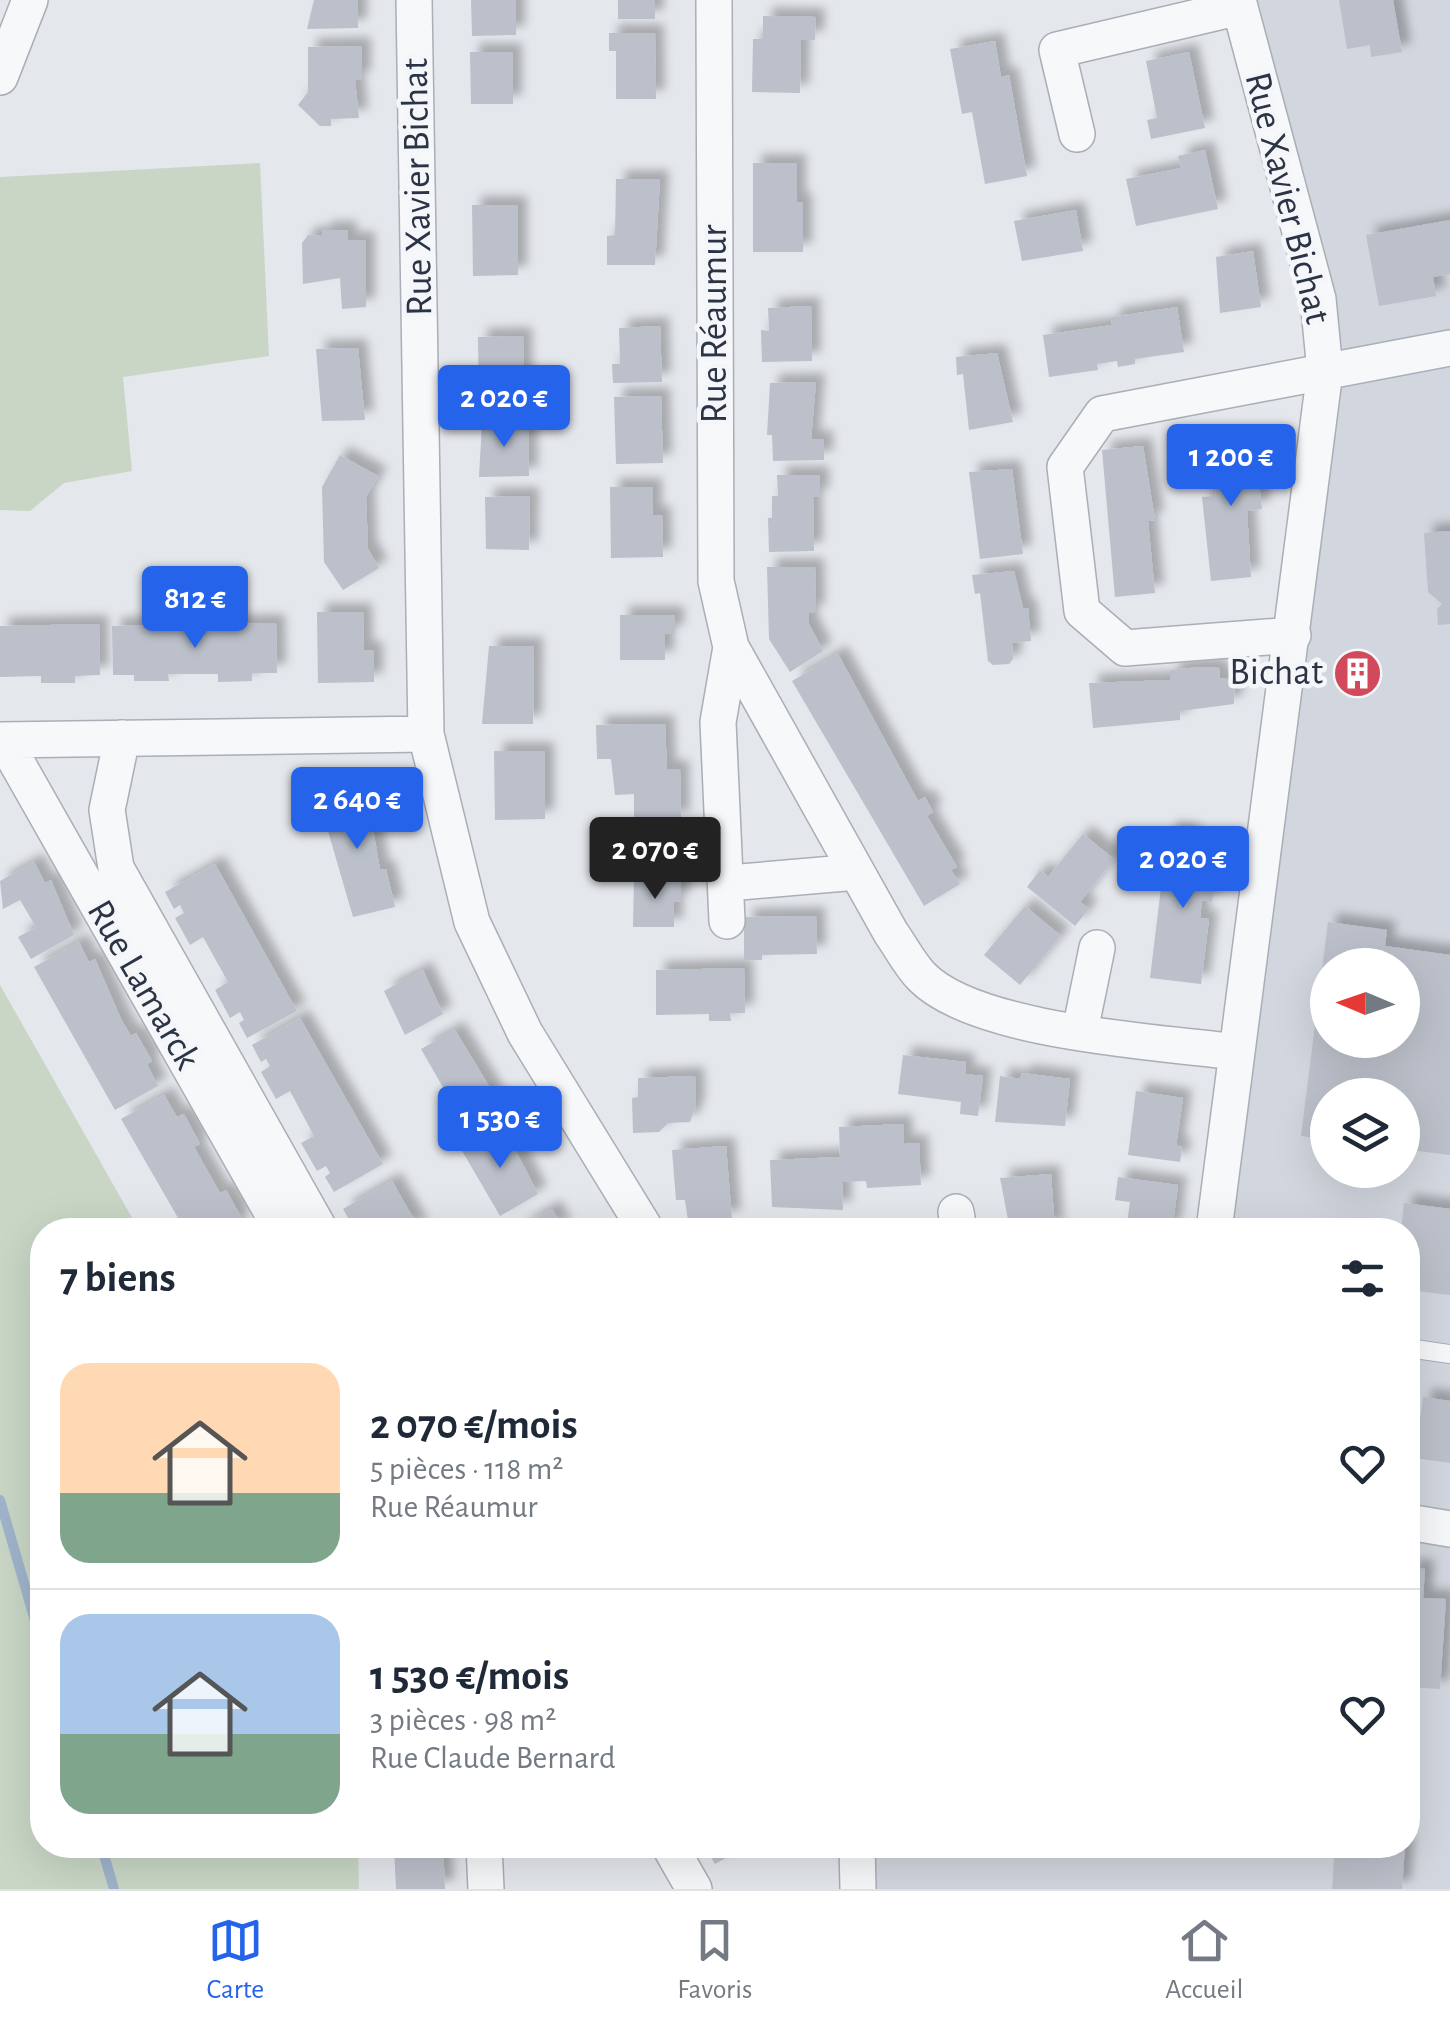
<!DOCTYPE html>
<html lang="fr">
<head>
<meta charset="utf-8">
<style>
	:root { --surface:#fff; --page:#f6f6f7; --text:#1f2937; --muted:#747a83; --line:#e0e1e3; --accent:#2563eb }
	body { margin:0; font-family:"Alegreya Sans",sans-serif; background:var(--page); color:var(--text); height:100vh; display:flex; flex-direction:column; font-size:38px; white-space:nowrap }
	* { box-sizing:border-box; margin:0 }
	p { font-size:32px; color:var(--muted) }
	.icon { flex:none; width:55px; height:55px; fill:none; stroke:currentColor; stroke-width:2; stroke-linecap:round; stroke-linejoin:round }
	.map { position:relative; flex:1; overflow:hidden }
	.sheet { position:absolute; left:30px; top:1218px; width:1390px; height:640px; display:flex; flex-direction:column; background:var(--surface); border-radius:40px; box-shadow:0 10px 40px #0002 }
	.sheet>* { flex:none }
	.needle { width:65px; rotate:272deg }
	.controls { position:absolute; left:1310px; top:948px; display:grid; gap:20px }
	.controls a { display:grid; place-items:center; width:110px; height:110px; border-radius:50%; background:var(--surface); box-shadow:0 10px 40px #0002; font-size:50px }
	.price { position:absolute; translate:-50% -85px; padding:0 22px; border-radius:10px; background:var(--accent); color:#fff; font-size:32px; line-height:65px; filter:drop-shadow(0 2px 5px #0008) }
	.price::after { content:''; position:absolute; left:50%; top:60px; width:30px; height:22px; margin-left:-15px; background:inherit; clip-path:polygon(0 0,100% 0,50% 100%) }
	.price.selected { background:#222; color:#fff }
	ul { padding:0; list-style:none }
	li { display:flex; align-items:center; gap:30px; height:250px; padding:0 30px }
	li+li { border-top:2px solid var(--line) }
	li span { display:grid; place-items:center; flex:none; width:280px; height:200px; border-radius:30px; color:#555 }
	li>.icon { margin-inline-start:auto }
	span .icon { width:120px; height:120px; fill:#fffc; stroke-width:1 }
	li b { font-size:42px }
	h2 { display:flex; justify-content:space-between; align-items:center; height:120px; padding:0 30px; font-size:42px }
	.dock { display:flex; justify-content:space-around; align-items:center; height:140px; border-top:2px solid var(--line); background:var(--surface); font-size:28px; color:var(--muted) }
	.dock a { display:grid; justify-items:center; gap:5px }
	.dock .selected { color:var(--accent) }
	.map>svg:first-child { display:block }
</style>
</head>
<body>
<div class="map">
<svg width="1450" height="1889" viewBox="0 0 1450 1889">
	<defs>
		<filter id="shadow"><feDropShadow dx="9" dy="-9" stdDeviation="5" flood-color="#0004"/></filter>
	</defs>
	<rect width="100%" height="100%" fill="#e4e7ec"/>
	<path fill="#d2d6de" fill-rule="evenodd" d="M1238,0h212v1889h-592l-1,-44h551v-615h-194l111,-859zM1328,965h74v75h-74zM1328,1095h74v75h-74z"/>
	<path fill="#c9d6c5" d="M260,163l9,193 -146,21 9,94 -68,12 -34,28 -30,-1v-333z
		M0,985l139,245h-97v615h316l1,44h-359z"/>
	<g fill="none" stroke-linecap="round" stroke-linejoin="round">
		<path stroke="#9fb4cc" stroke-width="10" d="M0,1500l42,145
			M101,1845l13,44"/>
	</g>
	<path fill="#bbc0ca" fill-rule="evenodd" filter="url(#shadow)" d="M314,0h44v28l-51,1z
		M471,0h45v35l-44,1z
		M618,0h37v19h-37z
		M1339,0h54l9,52 -31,5 -1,-12 -23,4z
		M763,16l53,1 -1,23h-14l-1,53 -48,-1 1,-53h10z
		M609,33h46l1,66h-40v-48h-7z
		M995,41l6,36 8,-2 18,101 -42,8 -13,-72 -10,2 -12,-65z
		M362,46v34h-7l4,38 -28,1v7h-11l-22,-21 10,-13v-45z
		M470,52h43v52h-42z
		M1189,52l16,76 -54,11 -4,-19 10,-2 -11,-57z
		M1205,150l13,59 -82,17 -10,-47 55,-11 -3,-12z
		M753,163h44v39h6v50h-50z
		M616,179h44l-5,86h-48v-29l8,-1z
		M472,205h46v70l-45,1z
		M1076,210l7,41 -61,10 -8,-40z
		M1450,220v54l-17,3 3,19 -57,10 -13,-71z
		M322,230h26v11l18,-1v67l-24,2 -2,-31 -37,6 -1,-41 6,-8 14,1z
		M1253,251l8,56 -41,6 -4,-56z
		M811,306l1,55 -50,1 -1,-32 8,1 -1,-23z
		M1177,307l7,45 -49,7v5l-17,3 -1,-6 -20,3 1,6 -49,7 -6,-42 69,-10 -1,-8z
		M660,326l2,56 -49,1 -1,-19h8l-1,-36z
		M523,336l1,63 -45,1 -1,-63z
		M358,348l7,72 -43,1 -6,-72z
		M997,353l16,69 -44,8 -6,-56 -6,1 -1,-18z
		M816,382l-5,58 13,-1v21l-51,1 -1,-26h-5l3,-52z
		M661,396l2,67 -47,1 -2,-67z
		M528,422l1,54 -50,1 3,-54z
		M1254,440l8,69 -15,2 4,66 -40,4 -9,-84 14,-1 -6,-51z
		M1143,446l12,74 -7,1 7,72 -40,4 -13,-147z
		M340,455l38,21 -12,21 2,52 11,19 -36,22 -19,-28 -2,-75z
		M1012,469l11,85 -43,5 -11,-87z
		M777,475h43v22h-7l1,54 -45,1 -1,-34h4v-22h6z
		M610,487h43v28h9l1,42 -52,1z
		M530,496l-1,54 -43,-1 -1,-52z
		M1450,531v93l-12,1 -1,-16 5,-5 -14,-12 -4,-59z
		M767,567h48l1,46h-7v11l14,27 -33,21 -21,-33z
		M1014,571l9,37h5l3,33 -19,2 1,16 -4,5 -16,1 -5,-4 -8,-68 -5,1 -3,-19z
		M317,612h46l1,38 10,1v31l-56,1z
		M620,615h55v19h-10v26h-45z
		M276,623l1,50h-25v8l-34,1v-8h-50l1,7h-35v-6h-21l-1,-49z
		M99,624l1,51 -25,1v7h-34v-7l-41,1v-51z
		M489,646h45l-1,78h-51z
		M838,654l80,147 7,-4 8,15 -6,4 30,51 -6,3 9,14 -36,22 -132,-225z
		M1200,667l19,1 1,10 15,2 -1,24 -54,7v9l-87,8 -4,-45 81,-3v-10z
		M665,724l2,45h13l1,51 -47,1v-27l-19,1 -4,-36h-14l-1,-34z
		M494,751h51v68l-50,1z
		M366,788l14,82 6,-1 9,38 -42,10 -34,-117z
		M1168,830l24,3 -1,14 17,2 -1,17 10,1 -5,35 -10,-2 -2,18 9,1 -8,65 -51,-6z
		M1083,834l31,25 -34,43 9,7 -14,17 -48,-39 13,-17 8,7z
		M34,862l11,21 6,-3 23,55 -43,24 -13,-22 18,-10 -16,-27 -17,9 -3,-28z
		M215,864l82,147 -50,27 -8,-15 5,-3 -4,-8 -10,6 -15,-28 13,-8 -25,-45 -13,8 -15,-27 9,-5 -4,-8 -6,4 -9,-17z
		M634,879l47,1v21l-7,1v25h-41z
		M1025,906l36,30 -41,49 -36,-30z
		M816,916l1,38 -55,1v5h-18v-43z
		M1328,922l59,8 -2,16 65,9v200l-48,-6v-54h-74v45l-27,-4zM1328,965h74v75h-74z
		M79,942l10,20 6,-3 26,60 10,17 5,-3 16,28 -5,3 11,22 -43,24 -81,-143z
		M744,968l1,45h-15l1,8h-22v-7l-53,1v-45z
		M423,970l20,44 -38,21 -21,-44z
		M300,1018l83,146 -49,28 -9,-15 5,-4 -4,-7 -9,5 -16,-28 13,-7 -24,-45 -14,8 -15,-27 9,-6 -4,-7 -5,3 -9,-17z
		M455,1030l40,66 -35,21 -39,-68z
		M903,1055l63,7 -1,12 18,2 -5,40 -18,-2 1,-12 -63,-8z
		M1022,1073l48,6 -5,47 -70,-4 5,-46 20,3z
		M695,1076l1,29 -6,17 -22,1 -9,9 -26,1 -1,-35 6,-1v-19z
		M1136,1091l47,7 -7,48 6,1 -2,15 -52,-7z
		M164,1095l13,22 7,-3 16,30 -6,3 26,46 6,-3 15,27 -6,3 6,10h-56l-64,-111z
		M903,1124l1,20 15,-1 2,42 -54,3 -1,-7 -24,1 1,28 -71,-3 -2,-47 70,-3 -1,-30z
		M503,1126l35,68 -38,22 -39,-67z
		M726,1146l6,73 -44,2 -3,-21h-9l-4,-50z
		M1051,1174l4,56h-45l-10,-52z
		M1118,1177l60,8 -6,45h-46l4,-28 -15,-2z
		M392,1181l28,49h-58l-4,-8 -6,3 -9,-16z
		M1404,1203l46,6v86l-42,-5v-60h-7z
		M552,1209l11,21h-47z
		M1423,1397l27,4v62l-35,-5z
		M1408,1568l17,1 -2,29 23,1 -6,90 -32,-2z
		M394,1845h49l2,44h-49z
		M713,1845h36l-34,19 -9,-15z
		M1335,1845h70l-3,44h-70z"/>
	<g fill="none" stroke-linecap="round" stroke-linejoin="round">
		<defs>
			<path id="lane" d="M1408,1348l42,6"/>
			<path id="street" d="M414,0l12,734
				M714,0l2,581 15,66 160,286c10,14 19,32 31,44 54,55 237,65 314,75
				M0,77l30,-77
				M1077,134l-20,-84 183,-43
				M1293,635l-168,13 -43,-37 -17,-144 37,-53 348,-66
				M122,738l-15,72 9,58 204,362
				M0,740l426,-6 46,188 53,111 121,197
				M4,740l278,490
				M729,883l128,-11
				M727,921l-9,-199 13,-75
				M1080,1031l17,-83
				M956,1212l3,18
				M1214,1230l111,-859 -7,-72 -80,-299
				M1408,1522l42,7
				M484,1845l2,44
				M669,1845l25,44
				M857,1845l1,44"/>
		</defs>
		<use href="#lane" stroke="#a9aeb7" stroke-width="20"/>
		<use href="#street" stroke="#a9aeb7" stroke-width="38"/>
		<use href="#lane" stroke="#f7f8fa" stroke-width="18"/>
		<use href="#street" stroke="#f7f8fa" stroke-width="35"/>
	</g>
	<defs>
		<symbol id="building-disc" viewBox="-11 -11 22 22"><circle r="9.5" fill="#d1495b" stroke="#f4f6f9"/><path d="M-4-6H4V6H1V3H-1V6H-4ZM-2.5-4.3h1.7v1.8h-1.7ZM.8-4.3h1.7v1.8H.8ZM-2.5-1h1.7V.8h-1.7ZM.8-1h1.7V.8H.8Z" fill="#fff"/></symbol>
	</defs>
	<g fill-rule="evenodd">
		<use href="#building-disc" x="1330" y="646" width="55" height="55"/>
	</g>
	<g text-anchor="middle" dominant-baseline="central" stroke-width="9" stroke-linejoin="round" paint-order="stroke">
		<g font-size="38" fill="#2b3445" stroke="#f4f6f9">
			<text transform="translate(418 187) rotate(-91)">Rue Xavier Bichat</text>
			<text transform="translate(1287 198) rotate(76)">Rue Xavier Bichat</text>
			<text transform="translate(715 324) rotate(-90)">Rue Réaumur</text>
			<text transform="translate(143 985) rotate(60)">Rue Lamarck</text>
		</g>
		<g font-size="38" fill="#2b3445" stroke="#f4f6f9" text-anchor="end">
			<text x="1323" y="673">Bichat</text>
		</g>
	</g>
</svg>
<div class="controls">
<a><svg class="needle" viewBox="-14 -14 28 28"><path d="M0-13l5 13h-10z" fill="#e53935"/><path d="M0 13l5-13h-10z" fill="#747a83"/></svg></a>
<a><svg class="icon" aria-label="layers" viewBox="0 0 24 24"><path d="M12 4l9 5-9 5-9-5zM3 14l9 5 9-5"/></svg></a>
</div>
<b class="price" style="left:504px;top:450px">2 020 €</b>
<b class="price" style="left:1231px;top:509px">1 200 €</b>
<b class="price" style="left:195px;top:651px">812 €</b>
<b class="price" style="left:357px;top:852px">2 640 €</b>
<b class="price selected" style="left:655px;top:902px">2 070 €</b>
<b class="price" style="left:1183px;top:911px">2 020 €</b>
<b class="price" style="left:500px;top:1171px">1 530 €</b>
<section class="sheet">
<h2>7 biens<svg class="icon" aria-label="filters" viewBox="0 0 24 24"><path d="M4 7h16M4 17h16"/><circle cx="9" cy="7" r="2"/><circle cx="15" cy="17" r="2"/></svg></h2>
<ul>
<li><span style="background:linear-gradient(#ffd9b3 65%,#7fa58c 0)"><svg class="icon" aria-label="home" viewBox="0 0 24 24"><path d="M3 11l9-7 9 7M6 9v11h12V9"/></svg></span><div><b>2 070 €/mois</b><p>5 pièces · 118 m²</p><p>Rue Réaumur</p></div><svg class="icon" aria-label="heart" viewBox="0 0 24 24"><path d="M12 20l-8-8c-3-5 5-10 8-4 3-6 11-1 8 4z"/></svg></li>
<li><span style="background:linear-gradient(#a9c7e8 60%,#7fa58c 0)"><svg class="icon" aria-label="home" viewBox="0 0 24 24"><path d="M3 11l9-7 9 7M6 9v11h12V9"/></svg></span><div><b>1 530 €/mois</b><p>3 pièces · 98 m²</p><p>Rue Claude Bernard</p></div><svg class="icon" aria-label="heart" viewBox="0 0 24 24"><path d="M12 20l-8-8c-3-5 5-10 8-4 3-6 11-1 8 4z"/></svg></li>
</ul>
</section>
</div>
<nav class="dock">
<a class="selected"><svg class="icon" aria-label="map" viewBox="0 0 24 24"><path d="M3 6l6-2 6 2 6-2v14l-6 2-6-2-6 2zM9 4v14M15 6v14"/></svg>Carte</a>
<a><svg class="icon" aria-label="saved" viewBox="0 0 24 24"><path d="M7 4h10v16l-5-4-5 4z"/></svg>Favoris</a>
<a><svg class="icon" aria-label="home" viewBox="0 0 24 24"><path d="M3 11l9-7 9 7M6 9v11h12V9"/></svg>Accueil</a>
</nav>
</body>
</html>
